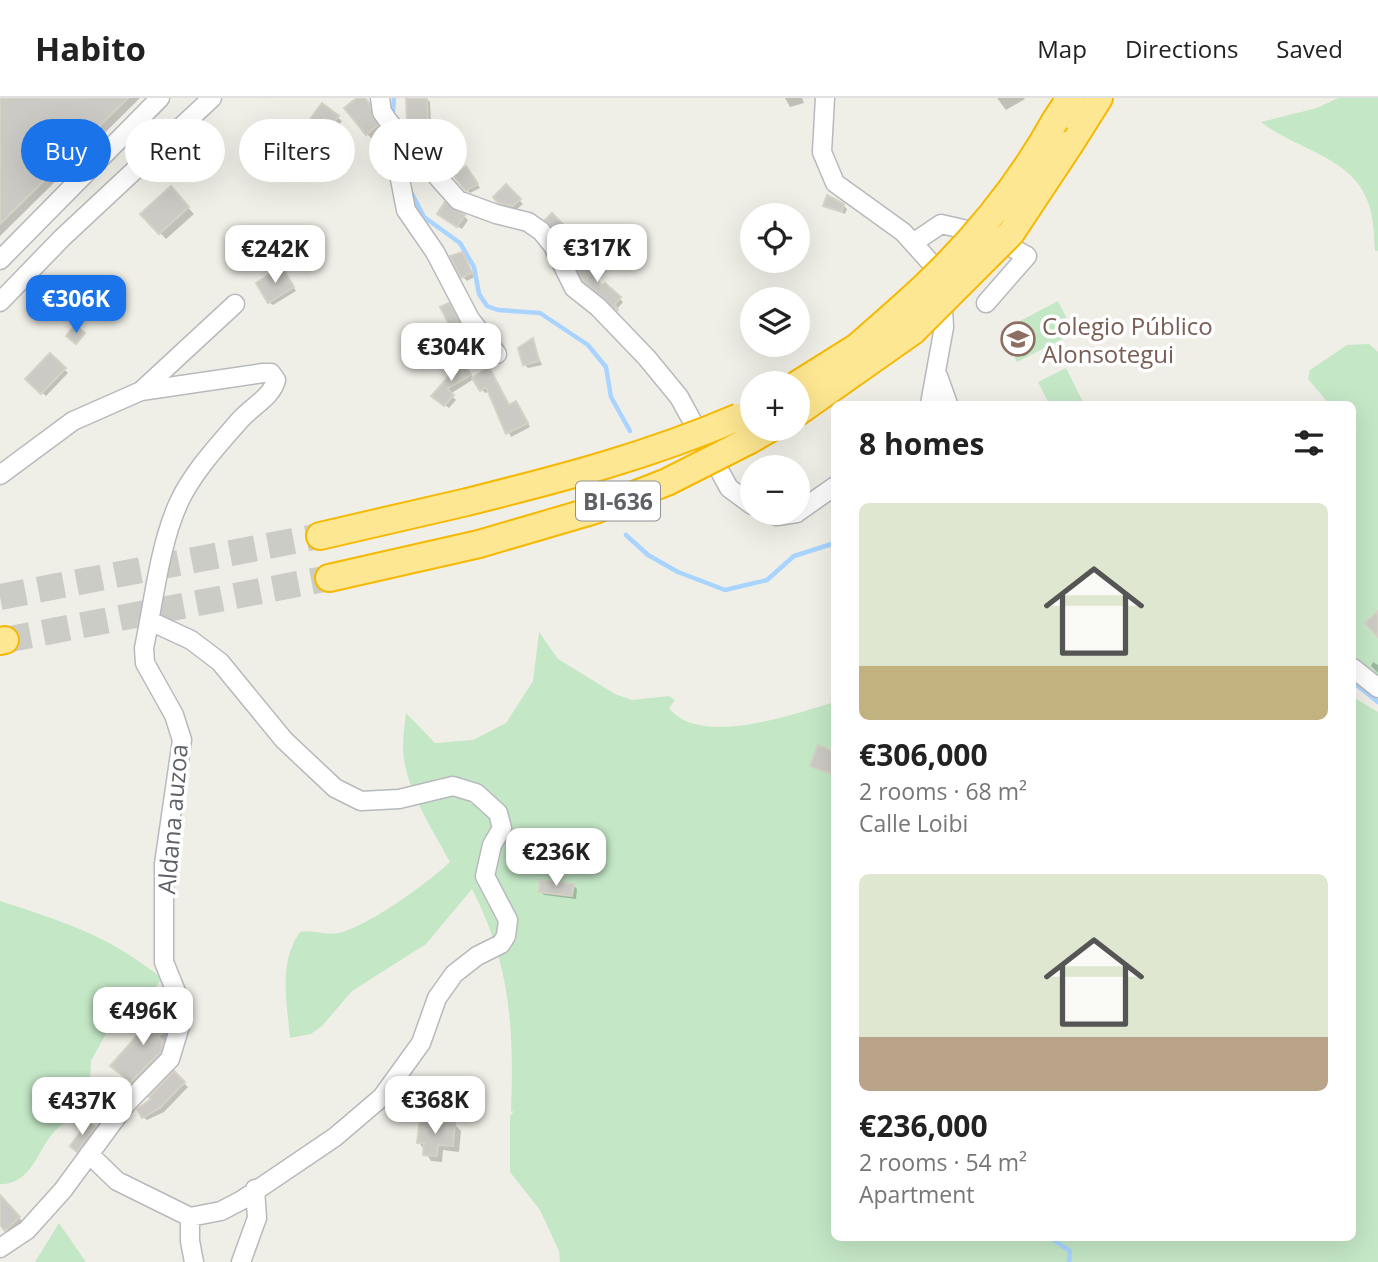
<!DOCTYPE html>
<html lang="en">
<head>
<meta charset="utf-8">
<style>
	:root { --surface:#fff; --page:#f2f2f2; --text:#222; --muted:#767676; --line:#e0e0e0; --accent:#1a73e8 }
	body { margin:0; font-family:"Open Sans",sans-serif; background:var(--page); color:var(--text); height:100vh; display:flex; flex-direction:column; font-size:26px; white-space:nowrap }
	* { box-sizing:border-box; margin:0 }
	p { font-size:23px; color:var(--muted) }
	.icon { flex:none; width:38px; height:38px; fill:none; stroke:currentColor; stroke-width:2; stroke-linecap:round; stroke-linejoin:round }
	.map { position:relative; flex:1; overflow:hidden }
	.panel { position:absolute; left:831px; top:303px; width:525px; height:840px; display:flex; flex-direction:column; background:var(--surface); border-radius:10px; box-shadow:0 7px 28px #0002 }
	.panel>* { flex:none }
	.top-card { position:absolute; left:21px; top:21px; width:665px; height:63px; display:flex; gap:14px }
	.controls { position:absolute; left:740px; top:105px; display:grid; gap:14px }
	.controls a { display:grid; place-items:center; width:70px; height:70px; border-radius:50%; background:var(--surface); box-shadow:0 7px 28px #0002; font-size:35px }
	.price { position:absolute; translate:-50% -60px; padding:0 16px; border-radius:14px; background:#fff; color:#222; font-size:23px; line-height:46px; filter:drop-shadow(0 2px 4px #0008) }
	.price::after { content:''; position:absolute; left:50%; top:42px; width:21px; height:16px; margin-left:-10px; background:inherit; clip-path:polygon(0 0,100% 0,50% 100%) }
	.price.active { background:var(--accent); color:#fff }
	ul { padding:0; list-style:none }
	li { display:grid; align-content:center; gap:14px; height:371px; padding:0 28px }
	li span { display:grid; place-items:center; height:217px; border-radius:10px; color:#555 }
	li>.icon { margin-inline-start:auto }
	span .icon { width:126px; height:126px; fill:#fffc; stroke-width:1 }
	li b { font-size:30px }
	h2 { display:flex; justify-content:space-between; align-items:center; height:84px; padding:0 28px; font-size:30px }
	.pill { padding:0 24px; border-radius:32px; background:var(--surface); box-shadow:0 7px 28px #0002; font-size:24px; line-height:63px }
	.pill.active { background:var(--accent); color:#fff }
	header { display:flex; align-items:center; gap:42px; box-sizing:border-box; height:98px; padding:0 35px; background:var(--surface); border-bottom:2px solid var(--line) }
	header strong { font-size:33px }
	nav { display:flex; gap:38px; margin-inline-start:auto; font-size:24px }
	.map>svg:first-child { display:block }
</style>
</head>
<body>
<header>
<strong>Habito</strong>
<nav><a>Map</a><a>Directions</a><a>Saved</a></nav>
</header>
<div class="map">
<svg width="1378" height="1164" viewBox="0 0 1378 1164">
	<rect width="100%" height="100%" fill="#f0efe7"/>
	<path fill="#c4e7c6" d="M1338,0h40v153h-3c-1,-13 -1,-26 -4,-39 -12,-55 -72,-60 -110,-90l56,-14z
		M1058,203l16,32 -57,29 -16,-31z
		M1369,246l9,8v343l-25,-19v-272h-24l-21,-25 2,-9 37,-25z
		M1066,270l18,36h-35l-11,-22z
		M539,534l19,27 57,35 17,6 37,-4 6,4 -6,8c31,40 124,6 166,-6v535h518v-540l25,15v550h-818l-1,-11 -19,-41 -30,-38v-56l4,-5 -3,1c3,-83 0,-147 -39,-223l-46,55 -74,47 -30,35 -11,8 -21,4c-3,-36 -12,-75 10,-106 14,-3 26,4 38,1 28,-5 91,-51 112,-71 -18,-34 -47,-76 -47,-116 0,-11 2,-22 3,-33l29,30 38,-3 33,-17 27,-42z
		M0,803c67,22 105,33 162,77l-13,18 -24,8 -6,6 -28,51 -2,43c-11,9 -26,18 -35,28 -17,19 -23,53 -54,52z
		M59,1125l27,39h-51z"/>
	<path fill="#0003" d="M0,0h140l-140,138z
		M360,0h4l11,13 8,21 -10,8 -6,-6z
		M426,0l4,4 1,23 -18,1 -4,-4z
		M785,0h17l2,5 -14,4z
		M997,0h27l1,1 -19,11z
		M323,8l19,15 -13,17 -15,-12z
		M466,70l14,20 -10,5 -4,-4z
		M506,89l17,17 -6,5 -13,-3 -9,-9z
		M171,91l23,25 -28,25 -24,-25z
		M825,107h18l4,4 -2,5z
		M552,117l23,25 -6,6 -22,-26z
		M464,118l4,4 -6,9 -19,-11z
		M462,156l12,23 -7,4 -4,-4z
		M285,175l11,18 -23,14 -4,-3z
		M589,186l14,4 2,-2 18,16 -5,6z
		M452,211l29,45 -10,5 -3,-4z
		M532,242l10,25 -14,3 -4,-4z
		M50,258l18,17 -22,23 -18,-17z
		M462,264l12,17 14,-10 22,37 6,-3 4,4 10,20 -19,10 -21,-46 -5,2 -11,-14 -24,15 6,6 -7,8 -12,-9z
		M1373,564l5,3v8l-7,-7z
		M573,787l4,4 -1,10 -32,-4 -3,-3z
		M168,911l6,6v15l-11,14 5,5 -30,38 -20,-16z
		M174,976l14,13 -24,25 -17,8 -4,-3 10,-18z
		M88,1026l10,8 -16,22 -6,-4z
		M454,1026l7,7 -2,21 -16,-2 -1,12 -11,-1 -12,-19z
		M0,1099l23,25 -13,11 -10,-11z"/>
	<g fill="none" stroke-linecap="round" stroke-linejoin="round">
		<path stroke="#a9d4ff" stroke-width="4.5" d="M393,14l1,-14
			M409,90l15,29 36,26 14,24 5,27 8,12 11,4 42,3 48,32 18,22 5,30 19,34
			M626,437l22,20 30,17 47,18 42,-10 27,-24 41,-13
			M1353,584l25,20
			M1049,1139l21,14 -1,11"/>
	</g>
	<path fill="#cccac4" stroke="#d5d1c5" stroke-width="2" d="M0,0h128l-128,126z
		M357,0h8l4,5 9,22 -12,10 -22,-27z
		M406,0h21l1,24 -21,1z
		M322,5l17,13 -15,19 -16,-13z
		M466,68l12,18 -12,7 -14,-17z
		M506,86l15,15 -8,7 -15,-3 -5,-6z
		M171,88l18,21 -30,27 -19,-20z
		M827,97l17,9 -2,8 -19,-6z
		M445,104l20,13 -8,12 -20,-13z
		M552,115l22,23 -9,8 -20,-24z
		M463,154l9,21 -11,5 -11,-22z
		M581,160l21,28 3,-3 16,14 -6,7 3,7 -35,-30 -9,-18z
		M282,169l12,20 -26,16 -12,-20z
		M449,205l30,46 -13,7 -26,-49z
		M75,227l10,8 -9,11 -10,-8z
		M533,240l6,23 -16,4 -5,-17z
		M50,255l16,15 -25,26 -16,-15z
		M462,262l9,15 -24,14 7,6 -10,11 -13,-10 20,-22 -3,-6z
		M489,269l20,38 7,-4 12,22 -22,11 -20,-47 -6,4 -8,-13z
		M1378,513v26l-13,-14z
		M818,647l17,7v23l-25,-9z
		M540,782l34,4 -2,12 -33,-4z
		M165,906l4,3v17l-11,13 5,4 -3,12 -29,29 -21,-16z
		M174,973l11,11 -25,26 -18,10 -5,-9 14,-10 -2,-2z
		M420,1022l35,3 -2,23 -15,-1 -1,11 -14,-1 1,-12h-7z
		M88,1024l7,5 -18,25 -7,-6z
		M0,1097l20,22 -15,14 -5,-6z"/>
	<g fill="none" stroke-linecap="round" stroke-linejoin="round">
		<path stroke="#ccccc7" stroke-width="26" stroke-dasharray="26 13" stroke-linecap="butt" d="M0,499l320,-61
			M5,542l324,-62"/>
		<defs>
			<path id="minor" d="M380,0l2,14 7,10 69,78 38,14 32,8 13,9 12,15 21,42 24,19 49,51 32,39 50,91 23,17
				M825,0l-3,54 13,31 68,49 28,31 11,27 2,37 -14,77
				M389,24l17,88 29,42 35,67 27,35
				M913,145l28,-19 48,11 38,21 -41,47
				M0,162l160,-162
				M0,204l62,-64 150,-140
				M938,278l10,28
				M0,377l73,-54 68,-30 94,-87
				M798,414l37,-26
				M768,415l9,3 20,-3
				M1353,570l25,20
				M89,1056l28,27 73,36 31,-6 21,-11 93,-63 47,-40 39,-54 16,-45 17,-24 23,-18 24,-12 5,-8 2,-16 -23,-44 7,-31 10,-17 -4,-15 -22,-20 -23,-7 -54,13 -38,2 -26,-13 -51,-48 -64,-78 -29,-22 -41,-19
				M190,1119v24l4,21
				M0,1150l27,-18 36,-40 64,-87 43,-44 10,-33 1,-22 -17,-42v-98l18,-124 -8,-25 -29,-52 -1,-15c10,-47 15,-102 35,-146 14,-30 40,-58 61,-82 11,-13 32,-23 36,-40l-5,-7h-8l-122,18
				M241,1164l16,-44 -2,-29"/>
			<path id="highway" d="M1055,23l15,-23
				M1070,46l29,-46
				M798,286l59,-37 42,-37
				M798,314l115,-81
				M750,342l19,-11
				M320,438l147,-34
				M329,480l150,-34
				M0,543l5,-1"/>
		</defs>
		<use href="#minor" stroke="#b7b9bd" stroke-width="21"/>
		<use href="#highway" stroke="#f6b801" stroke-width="30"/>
		<use href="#minor" stroke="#fff" stroke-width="18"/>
		<use href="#highway" stroke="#fde792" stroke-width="26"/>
		<defs>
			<path id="highway-bridge" d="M899,212c63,-55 115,-115 156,-189
				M913,233l98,-98 59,-89
				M467,404c96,-24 181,-46 272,-85
				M479,446l116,-34 72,-28 83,-42"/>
		</defs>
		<use href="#highway-bridge" stroke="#f6b801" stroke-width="30" stroke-linecap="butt"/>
		<use href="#highway-bridge" stroke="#fde792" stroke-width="26"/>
	</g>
	<defs>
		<symbol id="school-ring" viewBox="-11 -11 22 22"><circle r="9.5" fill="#fff" stroke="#8d6e63" stroke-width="1.5"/><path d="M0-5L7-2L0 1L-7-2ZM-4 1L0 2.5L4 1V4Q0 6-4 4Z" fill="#8d6e63"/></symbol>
	</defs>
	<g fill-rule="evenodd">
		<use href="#school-ring" x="999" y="222" width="38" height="38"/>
	</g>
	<g text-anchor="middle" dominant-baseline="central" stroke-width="7" stroke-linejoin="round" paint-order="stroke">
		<rect fill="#fff" stroke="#8e9195" stroke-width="2" x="576" y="383.5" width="84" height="39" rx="5"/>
		<g font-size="23" font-weight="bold" fill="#5e6267">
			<text x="618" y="403">BI-636</text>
		</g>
		<g font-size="24" fill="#785e54" stroke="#fff" text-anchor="start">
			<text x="1042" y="227">Colegio Público<tspan x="1042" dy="28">Alonsotegui</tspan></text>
		</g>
		<g font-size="24" fill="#5e6267" stroke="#fff">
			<text transform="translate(172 721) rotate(-85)">Aldana auzoa</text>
		</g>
	</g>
</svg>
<div class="controls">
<a><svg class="icon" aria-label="locate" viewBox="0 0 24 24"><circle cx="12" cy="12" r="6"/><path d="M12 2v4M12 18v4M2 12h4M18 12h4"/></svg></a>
<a><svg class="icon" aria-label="layers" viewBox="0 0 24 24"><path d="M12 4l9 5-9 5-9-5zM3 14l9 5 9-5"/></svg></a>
<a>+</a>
<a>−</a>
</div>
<b class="price" style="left:597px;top:186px">€317K</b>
<b class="price" style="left:275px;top:187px">€242K</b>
<b class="price active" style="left:76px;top:237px">€306K</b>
<b class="price" style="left:451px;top:285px">€304K</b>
<b class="price" style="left:556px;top:790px">€236K</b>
<b class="price" style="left:143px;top:949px">€496K</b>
<b class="price" style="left:435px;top:1038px">€368K</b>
<b class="price" style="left:82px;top:1039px">€437K</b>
<div class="top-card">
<a class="pill active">Buy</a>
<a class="pill">Rent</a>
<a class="pill">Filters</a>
<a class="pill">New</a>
</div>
<section class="panel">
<h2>8 homes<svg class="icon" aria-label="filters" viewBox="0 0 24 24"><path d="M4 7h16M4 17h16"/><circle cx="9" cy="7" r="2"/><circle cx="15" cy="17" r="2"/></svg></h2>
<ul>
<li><span style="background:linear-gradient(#dfe7d0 75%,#c2b280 0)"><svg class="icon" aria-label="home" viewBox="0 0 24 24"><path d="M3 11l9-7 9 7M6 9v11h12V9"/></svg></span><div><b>€306,000</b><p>2 rooms · 68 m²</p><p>Calle Loibi</p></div></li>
<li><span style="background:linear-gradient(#dfe7d0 75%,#b9a48a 0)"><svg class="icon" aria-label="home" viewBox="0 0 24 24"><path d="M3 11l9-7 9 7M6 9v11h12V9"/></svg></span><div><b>€236,000</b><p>2 rooms · 54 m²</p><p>Apartment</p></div></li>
</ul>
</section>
</div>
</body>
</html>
